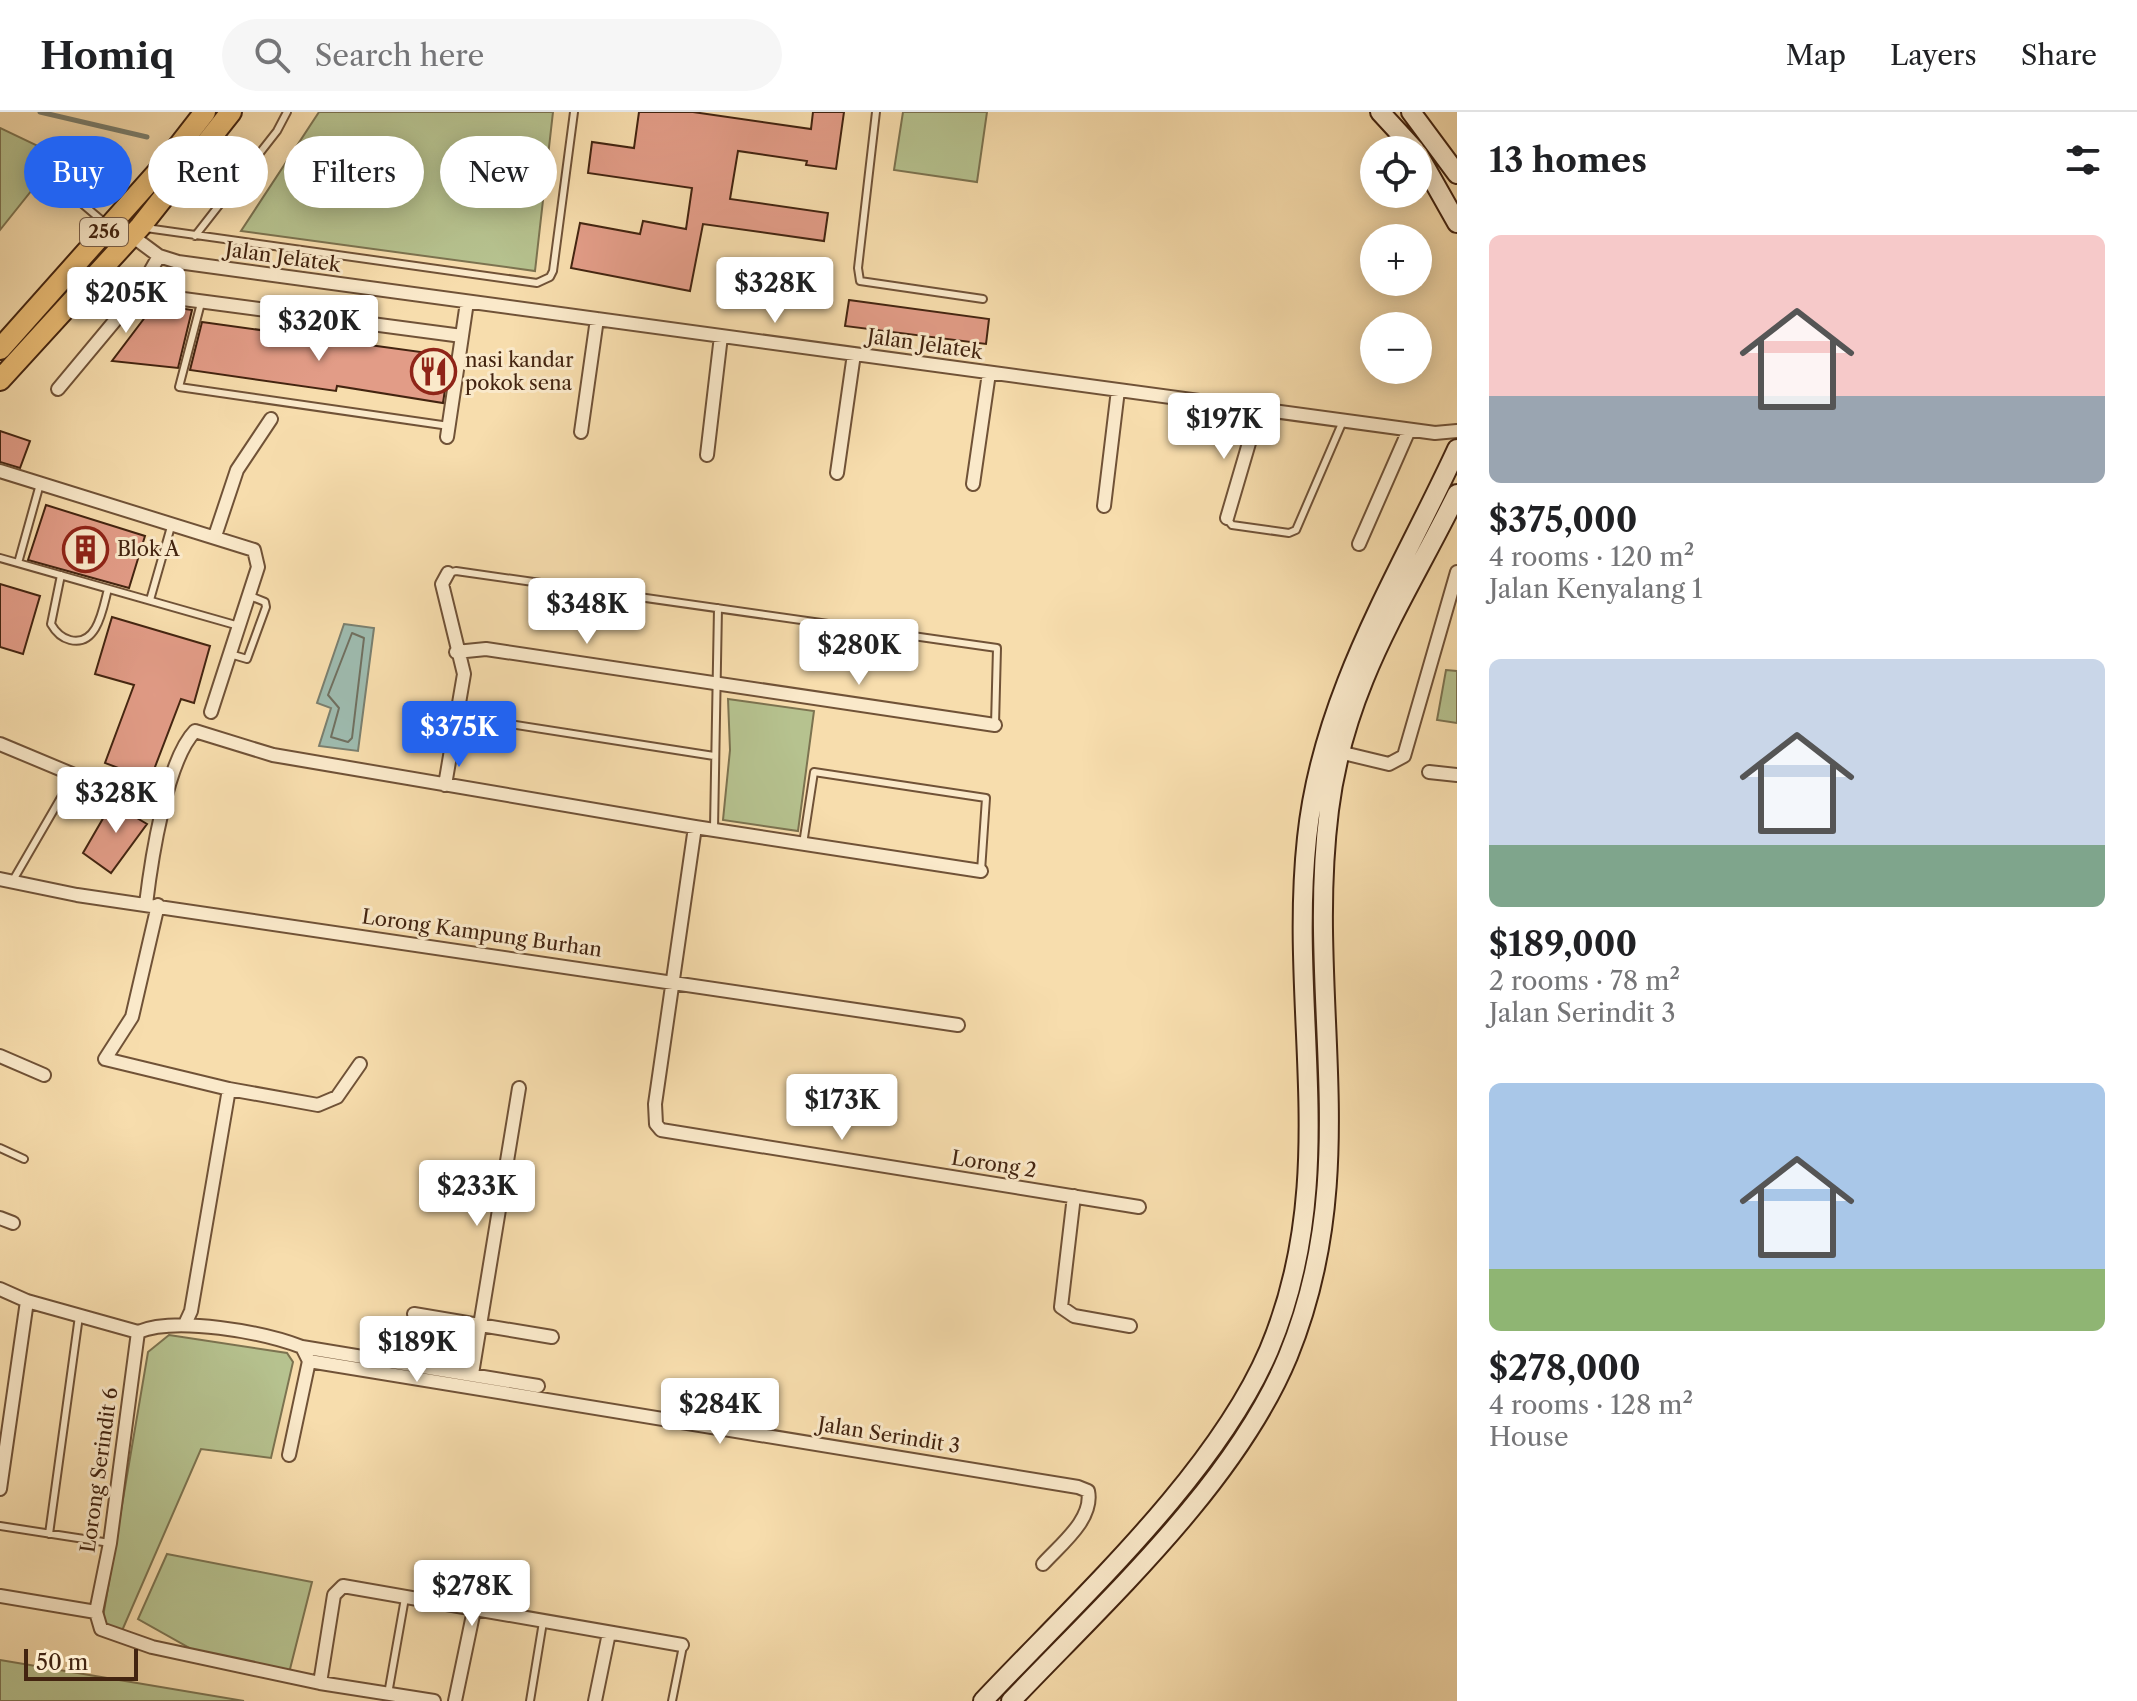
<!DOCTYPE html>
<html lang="en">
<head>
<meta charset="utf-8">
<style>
	:root { --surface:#fff; --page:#f6f6f6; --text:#202124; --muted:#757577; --line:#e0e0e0; --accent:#2563eb }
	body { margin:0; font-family:"Libre Caslon Text",serif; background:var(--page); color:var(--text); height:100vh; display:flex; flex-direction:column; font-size:30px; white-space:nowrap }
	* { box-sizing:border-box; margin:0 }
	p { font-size:26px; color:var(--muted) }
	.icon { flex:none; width:44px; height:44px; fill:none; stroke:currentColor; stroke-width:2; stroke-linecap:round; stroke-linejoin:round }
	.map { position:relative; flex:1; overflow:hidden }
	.sheet { display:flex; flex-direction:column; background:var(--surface); width:680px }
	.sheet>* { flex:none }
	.guide { position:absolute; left:24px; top:24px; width:760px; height:72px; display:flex; gap:16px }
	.controls { position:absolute; left:1360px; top:24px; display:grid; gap:16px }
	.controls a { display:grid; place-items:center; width:72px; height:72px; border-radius:50%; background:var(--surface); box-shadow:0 4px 20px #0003; font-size:40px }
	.scale { position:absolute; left:24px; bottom:20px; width:114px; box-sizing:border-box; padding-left:8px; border:4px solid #432410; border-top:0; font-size:22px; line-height:28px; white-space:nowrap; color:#432410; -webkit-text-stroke:6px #fae9ca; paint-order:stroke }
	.price { position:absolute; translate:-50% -68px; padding:0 18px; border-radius:8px; background:#fff; color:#222; font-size:26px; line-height:52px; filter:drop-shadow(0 2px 4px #0008) }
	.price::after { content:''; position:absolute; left:50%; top:48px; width:24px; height:18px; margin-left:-12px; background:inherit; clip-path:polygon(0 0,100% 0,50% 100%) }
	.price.current { background:var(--accent); color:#fff }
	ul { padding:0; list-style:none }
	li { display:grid; align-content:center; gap:16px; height:424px; padding:0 32px }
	li span { display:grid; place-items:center; height:248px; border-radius:12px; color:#555 }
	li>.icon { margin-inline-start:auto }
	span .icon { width:144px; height:144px; fill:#fffc; stroke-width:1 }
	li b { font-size:34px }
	h2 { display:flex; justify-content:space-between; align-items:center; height:96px; padding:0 32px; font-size:34px }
	.pill { padding:0 28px; border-radius:36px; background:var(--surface); box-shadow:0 4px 20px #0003; font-size:28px; line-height:72px }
	.pill.current { background:var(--accent); color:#fff }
	header { display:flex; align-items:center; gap:48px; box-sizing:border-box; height:112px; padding:0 40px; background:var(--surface); border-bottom:2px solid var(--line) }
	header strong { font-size:38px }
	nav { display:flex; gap:44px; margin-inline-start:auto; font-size:28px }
	.search { width:560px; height:72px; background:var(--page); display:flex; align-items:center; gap:20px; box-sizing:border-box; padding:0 28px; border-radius:44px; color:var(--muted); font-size:30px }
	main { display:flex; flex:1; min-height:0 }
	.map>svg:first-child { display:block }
</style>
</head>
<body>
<header>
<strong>Homiq</strong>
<div class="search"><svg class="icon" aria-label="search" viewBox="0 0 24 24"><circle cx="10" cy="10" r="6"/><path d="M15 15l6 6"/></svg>Search here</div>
<nav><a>Map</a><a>Layers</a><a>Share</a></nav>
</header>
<main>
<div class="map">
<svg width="1457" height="1589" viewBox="0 0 1457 1589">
	<rect width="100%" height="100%" fill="#f7ddad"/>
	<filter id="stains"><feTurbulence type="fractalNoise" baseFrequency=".0025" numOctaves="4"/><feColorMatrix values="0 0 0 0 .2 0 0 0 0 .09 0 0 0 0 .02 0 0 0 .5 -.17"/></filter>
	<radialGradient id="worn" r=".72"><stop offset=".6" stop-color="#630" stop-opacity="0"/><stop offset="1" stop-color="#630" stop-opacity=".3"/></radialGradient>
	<path fill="#b6c28f" stroke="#7c7350" stroke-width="2" d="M319,0h234l-18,159 -294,-40z
		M903,0h84l-10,70 -83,-12z
		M0,16l59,28 -59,74z
		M1446,558l11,1v52l-20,-3z
		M728,587l86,12 -16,120 -75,-11 7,-70z
		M169,1223l118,18 6,9 -22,96 -70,-9 -80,184 -14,-4 -4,-12 45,-265z
		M167,1442l145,28 -23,91 -94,-22 -57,-32z
		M0,1548l244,41h-244z"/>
	<path fill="#9ebbaf" stroke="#7a7f6f" stroke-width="2" d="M344,512l30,4 -16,123 -39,-5 12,-38 -14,-5z"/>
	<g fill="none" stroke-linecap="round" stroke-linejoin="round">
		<path stroke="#707060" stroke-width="2" d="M352,521l12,5 -12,100 -4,4 -17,-5 8,-29 -11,-13z"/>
		<path stroke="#7a7f6f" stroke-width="5" d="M40,0l107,25"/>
	</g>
	<path fill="#e29c87" stroke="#432410" stroke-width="2" d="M639,0h54l118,17 2,-17h31l-8,57 -30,-4 1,-4 -69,-10 -8,48 98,14 -4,28 -121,-17 -13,67 -119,-23 9,-45 60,11 3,-13 43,8 6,-41 -104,-15 4,-31 42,6z
		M849,188l140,19 -3,25 -141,-18z
		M165,194l27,4 -14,58 -66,-7 37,-49z
		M202,210l248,34 -7,47 -106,-17 -1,5 -146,-21z
		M0,319l30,10 -10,27 -20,-6z
		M46,393l99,31 -16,52 -101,-28z
		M0,472l40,12 -17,58 -23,-7z
		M112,505l98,29 -16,57 -13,-4 -31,81 -45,-17 29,-78 -39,-11z
		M128,683l17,13 -8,10 10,6 -36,49 -28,-20 22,-38 4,3z"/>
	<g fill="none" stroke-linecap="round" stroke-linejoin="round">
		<defs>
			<path id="service" d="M876,0l-18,156 2,13 123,18
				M79,42l15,15 -21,27 -15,-15z
				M73,84l33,28
				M146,116l391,55 13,-6 3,-6 21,-159
				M195,124l82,-105 10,-19
				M201,191l-22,84 270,39
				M1227,407l5,6 57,8 7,-3 47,-109
				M0,446l239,68
				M18,451l22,-79
				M448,461l8,-2 541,77 -2,77
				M61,463l-10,49c4,7 11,14 19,16 28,7 33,-33 38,-51
				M150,488l22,-77
				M230,542l17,5 19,-52 -1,-5 -15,-6
				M458,604l256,40
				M714,716l4,-220
				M803,732l11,-72 172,26 -5,73
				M12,770l62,-107
				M0,1036l24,11
				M0,1414l110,17
				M49,1422l30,-218
				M388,1582l17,-96
				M530,1589l13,-79
				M672,1589l11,-55"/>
			<path id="minor" d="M132,124l27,20 19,6 1257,171 22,-2
				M138,181l324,43 5,-34
				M58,277l80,-96 21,-37
				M581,320l16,-113
				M447,325l15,-101
				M707,343l14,-119
				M0,359l254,79 4,17 -47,145
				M837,361l17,-119
				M973,372l16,-111
				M1104,394l14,-116
				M1227,406l32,-109
				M215,424l22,-66 34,-51
				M1359,432l50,-114
				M456,540l30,-3 509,76
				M0,632l115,48
				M1335,639l54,13 15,-8 53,-184
				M1429,660l28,3
				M445,673l19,-111 -22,-90 6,-11
				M695,715l-40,277 1,20 5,6 478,77
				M0,767l77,16 881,130
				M146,792c5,-42 20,-143 49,-173l78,24 422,72 286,44
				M158,793l-26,112 -27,42 124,30 -38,222 -6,13
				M0,944l44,19
				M229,977l89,16 19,-8 23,-33
				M1074,1084l-13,111 13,9 56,10
				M0,1106l13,5
				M0,1177l27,12 111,31
				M414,1202l138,23
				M138,1220l-28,211 -14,69 5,17 51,18 168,36 114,18
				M138,1220c38,-16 125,0 164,15l7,14 -20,94
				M302,1235l236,39
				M309,1249l769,126 10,4c6,28 -28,54 -45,73
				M472,1262l47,-286
				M0,1377l27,-188
				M0,1484l96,16
				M320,1571l14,-88 9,-9 339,59
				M455,1589l19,-91
				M595,1589l14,-68"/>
			<path id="secondary" d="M1380,0l35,38
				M1411,0l46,62
				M1418,42l39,69
				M983,1589c94,-100 232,-225 286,-351 73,-173 19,-336 38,-512 15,-144 91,-261 150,-389
				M1011,1589c95,-100 224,-217 277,-345 77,-188 17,-356 41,-546 16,-126 74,-207 128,-316"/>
			<path id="primary" d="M0,237l163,-183 42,-54
				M0,268l140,-153 91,-115"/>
		</defs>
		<use href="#service" stroke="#705237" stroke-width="10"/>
		<use href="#minor" stroke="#705237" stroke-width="16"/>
		<use href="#secondary" stroke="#432410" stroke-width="22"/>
		<use href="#primary" stroke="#432410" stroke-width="24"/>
		<use href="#service" stroke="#fae9ca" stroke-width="6"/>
		<use href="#minor" stroke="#fae9ca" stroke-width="12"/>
		<use href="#secondary" stroke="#fae9ca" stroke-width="18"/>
		<use href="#primary" stroke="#ecbe76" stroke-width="20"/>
	</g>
	<defs>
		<symbol id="restaurant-ring" viewBox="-11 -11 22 22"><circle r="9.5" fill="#fae9ca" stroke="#8f2418" stroke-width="1.5"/><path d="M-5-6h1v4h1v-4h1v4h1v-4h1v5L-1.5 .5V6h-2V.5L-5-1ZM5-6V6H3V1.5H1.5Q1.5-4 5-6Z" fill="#8f2418"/></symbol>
		<symbol id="building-ring" viewBox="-11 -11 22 22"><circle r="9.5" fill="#fae9ca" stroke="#8f2418" stroke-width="1.5"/><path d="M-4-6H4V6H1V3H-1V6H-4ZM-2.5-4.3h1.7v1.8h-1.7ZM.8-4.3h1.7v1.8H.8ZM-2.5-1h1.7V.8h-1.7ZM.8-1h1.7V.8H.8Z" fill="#8f2418"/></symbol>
	</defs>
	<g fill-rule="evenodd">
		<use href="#restaurant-ring" x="408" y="234" width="51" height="51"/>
		<use href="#building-ring" x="60" y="412" width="51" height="51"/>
	</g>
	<g text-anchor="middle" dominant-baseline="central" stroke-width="6" stroke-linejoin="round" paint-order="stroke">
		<rect fill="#fae9ca" stroke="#7a5f48" stroke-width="2" x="80" y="106" width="48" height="28" rx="6"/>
		<g font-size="18" font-weight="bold" fill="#432410">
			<text x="104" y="120">256</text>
		</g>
		<g font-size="20" fill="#432410" stroke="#fae9ca">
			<text transform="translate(283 145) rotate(8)">Jalan Jelatek</text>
			<text transform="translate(925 232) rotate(8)">Jalan Jelatek</text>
			<text transform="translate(482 821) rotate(8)">Lorong Kampung Burhan</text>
			<text transform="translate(994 1052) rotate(9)">Lorong 2</text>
			<text transform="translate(889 1323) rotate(9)">Jalan Serindit 3</text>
			<text transform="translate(99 1358) rotate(-82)">Lorong Serindit 6</text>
		</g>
		<g font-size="20" fill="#432410" stroke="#fae9ca" text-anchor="start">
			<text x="465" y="248">nasi kandar<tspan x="465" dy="23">pokok sena</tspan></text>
			<text x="117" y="437">Blok A</text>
		</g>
	</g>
	<rect width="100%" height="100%" filter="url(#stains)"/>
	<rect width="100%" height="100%" fill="url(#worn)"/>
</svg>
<div class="controls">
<a><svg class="icon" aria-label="locate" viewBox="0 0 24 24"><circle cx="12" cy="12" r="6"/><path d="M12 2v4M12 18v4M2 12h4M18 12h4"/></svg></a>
<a>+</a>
<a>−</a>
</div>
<div class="scale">50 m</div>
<b class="price" style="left:775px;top:213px">$328K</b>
<b class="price" style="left:126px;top:223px">$205K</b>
<b class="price" style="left:319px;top:251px">$320K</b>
<b class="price" style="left:1224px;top:349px">$197K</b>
<b class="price" style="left:587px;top:534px">$348K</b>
<b class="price" style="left:859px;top:575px">$280K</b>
<b class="price current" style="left:459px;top:657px">$375K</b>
<b class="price" style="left:116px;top:723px">$328K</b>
<b class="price" style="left:842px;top:1030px">$173K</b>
<b class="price" style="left:477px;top:1116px">$233K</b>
<b class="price" style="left:417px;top:1272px">$189K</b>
<b class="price" style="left:720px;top:1334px">$284K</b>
<b class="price" style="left:472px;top:1516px">$278K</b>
<div class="guide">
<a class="pill current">Buy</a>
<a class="pill">Rent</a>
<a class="pill">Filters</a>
<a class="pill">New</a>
</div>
</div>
<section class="sheet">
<h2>13 homes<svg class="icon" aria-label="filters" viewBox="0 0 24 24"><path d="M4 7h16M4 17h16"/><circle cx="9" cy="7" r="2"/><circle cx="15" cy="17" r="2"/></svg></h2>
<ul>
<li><span style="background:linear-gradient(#f6c9c9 65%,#9aa5b1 0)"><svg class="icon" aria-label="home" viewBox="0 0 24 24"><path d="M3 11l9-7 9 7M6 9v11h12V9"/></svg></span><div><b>$375,000</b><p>4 rooms · 120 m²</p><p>Jalan Kenyalang 1</p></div></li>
<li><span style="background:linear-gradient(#c9d6e8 75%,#7fa58c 0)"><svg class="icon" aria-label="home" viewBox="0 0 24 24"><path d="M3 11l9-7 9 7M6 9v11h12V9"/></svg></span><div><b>$189,000</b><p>2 rooms · 78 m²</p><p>Jalan Serindit 3</p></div></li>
<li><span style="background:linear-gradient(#a9c7e8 75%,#8fb573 0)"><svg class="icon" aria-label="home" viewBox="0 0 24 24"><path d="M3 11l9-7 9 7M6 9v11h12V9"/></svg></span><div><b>$278,000</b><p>4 rooms · 128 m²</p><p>House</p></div></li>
</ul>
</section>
</main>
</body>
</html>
